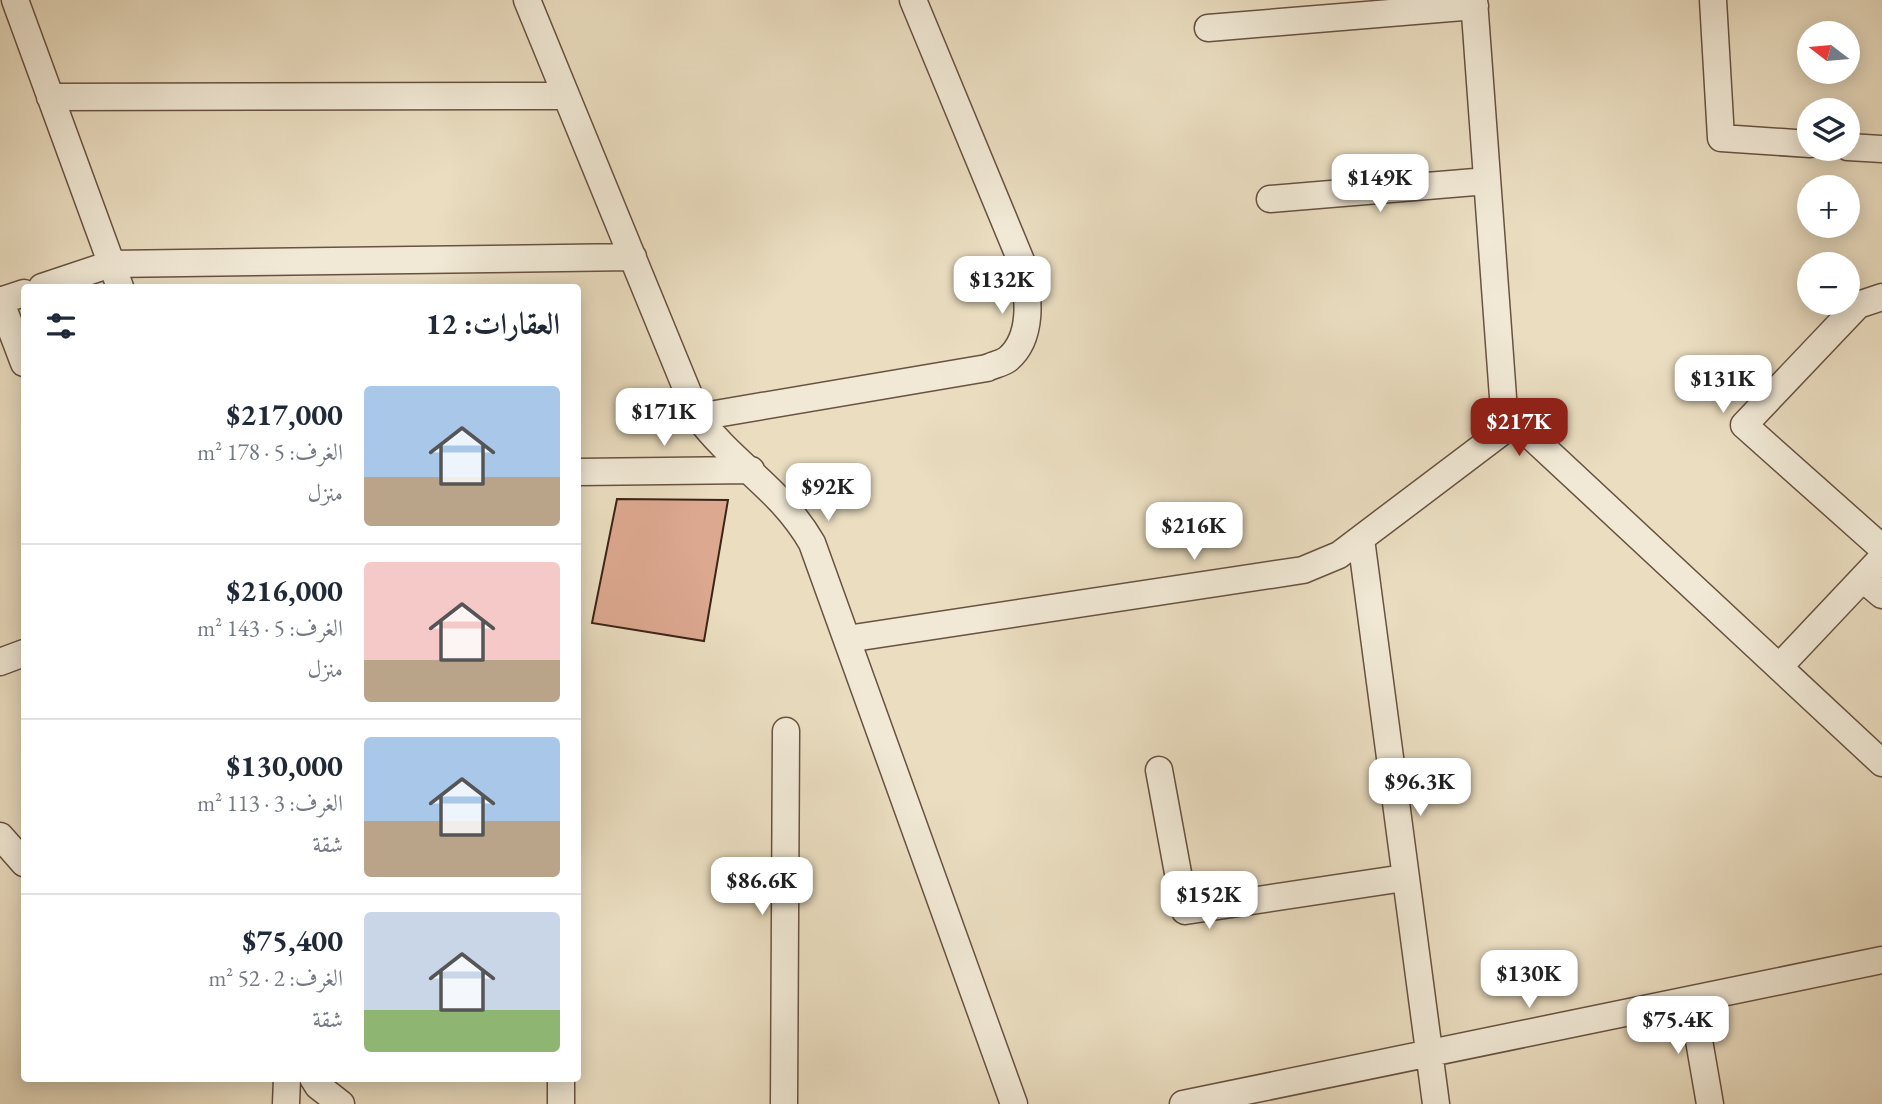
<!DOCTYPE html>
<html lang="ar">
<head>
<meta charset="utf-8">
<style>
	:root { --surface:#fff; --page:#f2f2f3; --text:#1f2937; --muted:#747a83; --line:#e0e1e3; --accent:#8f2418 }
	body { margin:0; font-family:"EB Garamond",Amiri,serif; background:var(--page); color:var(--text); direction:rtl; height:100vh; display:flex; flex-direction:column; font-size:26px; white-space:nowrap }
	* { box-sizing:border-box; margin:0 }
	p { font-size:23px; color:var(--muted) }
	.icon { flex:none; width:38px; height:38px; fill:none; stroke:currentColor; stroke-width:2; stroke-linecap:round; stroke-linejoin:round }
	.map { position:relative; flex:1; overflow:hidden; direction:ltr }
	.drawer { position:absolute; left:21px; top:284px; width:560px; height:798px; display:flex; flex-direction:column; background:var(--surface); border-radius:7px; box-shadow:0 4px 18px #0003; direction:rtl }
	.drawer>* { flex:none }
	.needle { width:46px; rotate:286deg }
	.buttons { position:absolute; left:1797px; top:21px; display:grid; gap:14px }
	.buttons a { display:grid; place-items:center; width:63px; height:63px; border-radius:50%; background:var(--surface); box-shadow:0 4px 18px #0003; font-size:35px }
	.price { position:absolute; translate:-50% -60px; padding:0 16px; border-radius:14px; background:#fff; color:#222; font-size:23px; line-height:46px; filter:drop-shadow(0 2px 4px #0008) }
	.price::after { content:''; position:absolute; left:50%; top:42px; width:21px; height:16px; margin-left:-10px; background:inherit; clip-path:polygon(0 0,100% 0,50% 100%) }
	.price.active { background:var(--accent); color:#fff }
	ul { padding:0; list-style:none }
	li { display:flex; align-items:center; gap:21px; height:175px; padding:0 21px }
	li+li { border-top:2px solid var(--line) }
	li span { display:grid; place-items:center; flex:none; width:196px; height:140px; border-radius:7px; color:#555 }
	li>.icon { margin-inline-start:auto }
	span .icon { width:84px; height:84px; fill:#fffc; stroke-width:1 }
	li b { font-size:30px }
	h2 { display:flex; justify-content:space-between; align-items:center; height:84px; padding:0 21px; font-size:30px }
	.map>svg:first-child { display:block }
</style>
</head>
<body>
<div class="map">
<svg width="1882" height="1104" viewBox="0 0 1882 1104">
	<rect width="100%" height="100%" fill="#eaddc0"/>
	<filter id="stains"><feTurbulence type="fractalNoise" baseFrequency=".00286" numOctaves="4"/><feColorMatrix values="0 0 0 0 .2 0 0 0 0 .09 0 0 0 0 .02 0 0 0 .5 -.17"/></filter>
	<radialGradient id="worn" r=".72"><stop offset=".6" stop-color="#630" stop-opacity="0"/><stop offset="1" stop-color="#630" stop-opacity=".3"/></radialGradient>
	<path fill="#dca890" stroke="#3c2417" stroke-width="2" d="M617,499l111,1 -24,141 -112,-18z"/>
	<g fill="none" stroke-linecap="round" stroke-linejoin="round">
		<defs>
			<path id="street" d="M15,0l105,287
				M527,0l171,417c37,49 82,71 114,126l202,561
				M1474,0l30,411 378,352
				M1713,0l8,138 89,6
				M1208,28l267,-22
				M50,97l516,-1
				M1848,147l34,2
				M1270,199l217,-18
				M42,287l69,-23 522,-7
				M1882,297l-24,8 -114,120 138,123
				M0,300l24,63
				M0,301l24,-8
				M698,417l289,-49c6,-3 16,-5 21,-9 26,-22 20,-63 16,-91l-111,-268
				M578,472l173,-2
				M1361,539l75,565
				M1863,579l19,16
				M847,639l456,-69 36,-15 176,-133
				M0,662l24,-9
				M1779,667l103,-109
				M1159,770l26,141 219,-33
				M0,836l24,27
				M1692,1000l18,104
				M313,1078l5,8 23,18
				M286,1104l1,-26
				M561,1104v-26
				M784,1104l2,-373
				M1183,1104l699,-144"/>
		</defs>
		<use href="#street" stroke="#685241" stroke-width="29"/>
		<use href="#street" stroke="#f1e9d6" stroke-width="26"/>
	</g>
	<rect width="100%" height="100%" filter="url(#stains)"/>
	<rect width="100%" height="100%" fill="url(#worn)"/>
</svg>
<div class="buttons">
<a><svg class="needle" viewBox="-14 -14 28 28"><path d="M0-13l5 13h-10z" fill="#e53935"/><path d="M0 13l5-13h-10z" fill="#747a83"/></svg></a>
<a><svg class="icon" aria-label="layers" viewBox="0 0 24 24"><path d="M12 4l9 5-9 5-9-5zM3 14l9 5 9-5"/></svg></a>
<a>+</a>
<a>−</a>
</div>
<b class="price" style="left:1380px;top:214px">$149K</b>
<b class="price" style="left:1002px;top:316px">$132K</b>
<b class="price" style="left:1723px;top:415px">$131K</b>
<b class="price" style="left:664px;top:448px">$171K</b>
<b class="price active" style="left:1519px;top:458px">$217K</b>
<b class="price" style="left:828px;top:523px">$92K</b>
<b class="price" style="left:1194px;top:562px">$216K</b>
<b class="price" style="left:1420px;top:818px">$96.3K</b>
<b class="price" style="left:762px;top:917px">$86.6K</b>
<b class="price" style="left:1209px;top:931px">$152K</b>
<b class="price" style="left:1529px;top:1010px">$130K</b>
<b class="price" style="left:1678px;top:1056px">$75.4K</b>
<section class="drawer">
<h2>العقارات: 12<svg class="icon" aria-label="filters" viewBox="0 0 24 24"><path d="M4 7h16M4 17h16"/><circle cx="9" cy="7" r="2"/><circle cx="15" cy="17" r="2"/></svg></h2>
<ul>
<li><span style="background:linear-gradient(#a9c7e8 65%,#b9a48a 0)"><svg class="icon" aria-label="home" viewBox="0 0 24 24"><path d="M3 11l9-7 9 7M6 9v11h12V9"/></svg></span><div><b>$217,000</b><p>الغرف: 5 · 178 m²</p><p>منزل</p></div></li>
<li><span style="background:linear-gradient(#f6c9c9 70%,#b9a48a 0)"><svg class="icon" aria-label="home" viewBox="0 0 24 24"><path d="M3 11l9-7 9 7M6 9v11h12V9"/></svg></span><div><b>$216,000</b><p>الغرف: 5 · 143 m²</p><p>منزل</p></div></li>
<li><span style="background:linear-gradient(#a9c7e8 60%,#b9a48a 0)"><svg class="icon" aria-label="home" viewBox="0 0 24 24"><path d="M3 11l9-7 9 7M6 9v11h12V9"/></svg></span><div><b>$130,000</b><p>الغرف: 3 · 113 m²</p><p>شقة</p></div></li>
<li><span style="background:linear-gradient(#c9d6e8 70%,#8fb573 0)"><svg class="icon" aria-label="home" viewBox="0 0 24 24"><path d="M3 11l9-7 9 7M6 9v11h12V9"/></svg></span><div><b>$75,400</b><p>الغرف: 2 · 52 m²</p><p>شقة</p></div></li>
</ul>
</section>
</div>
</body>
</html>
